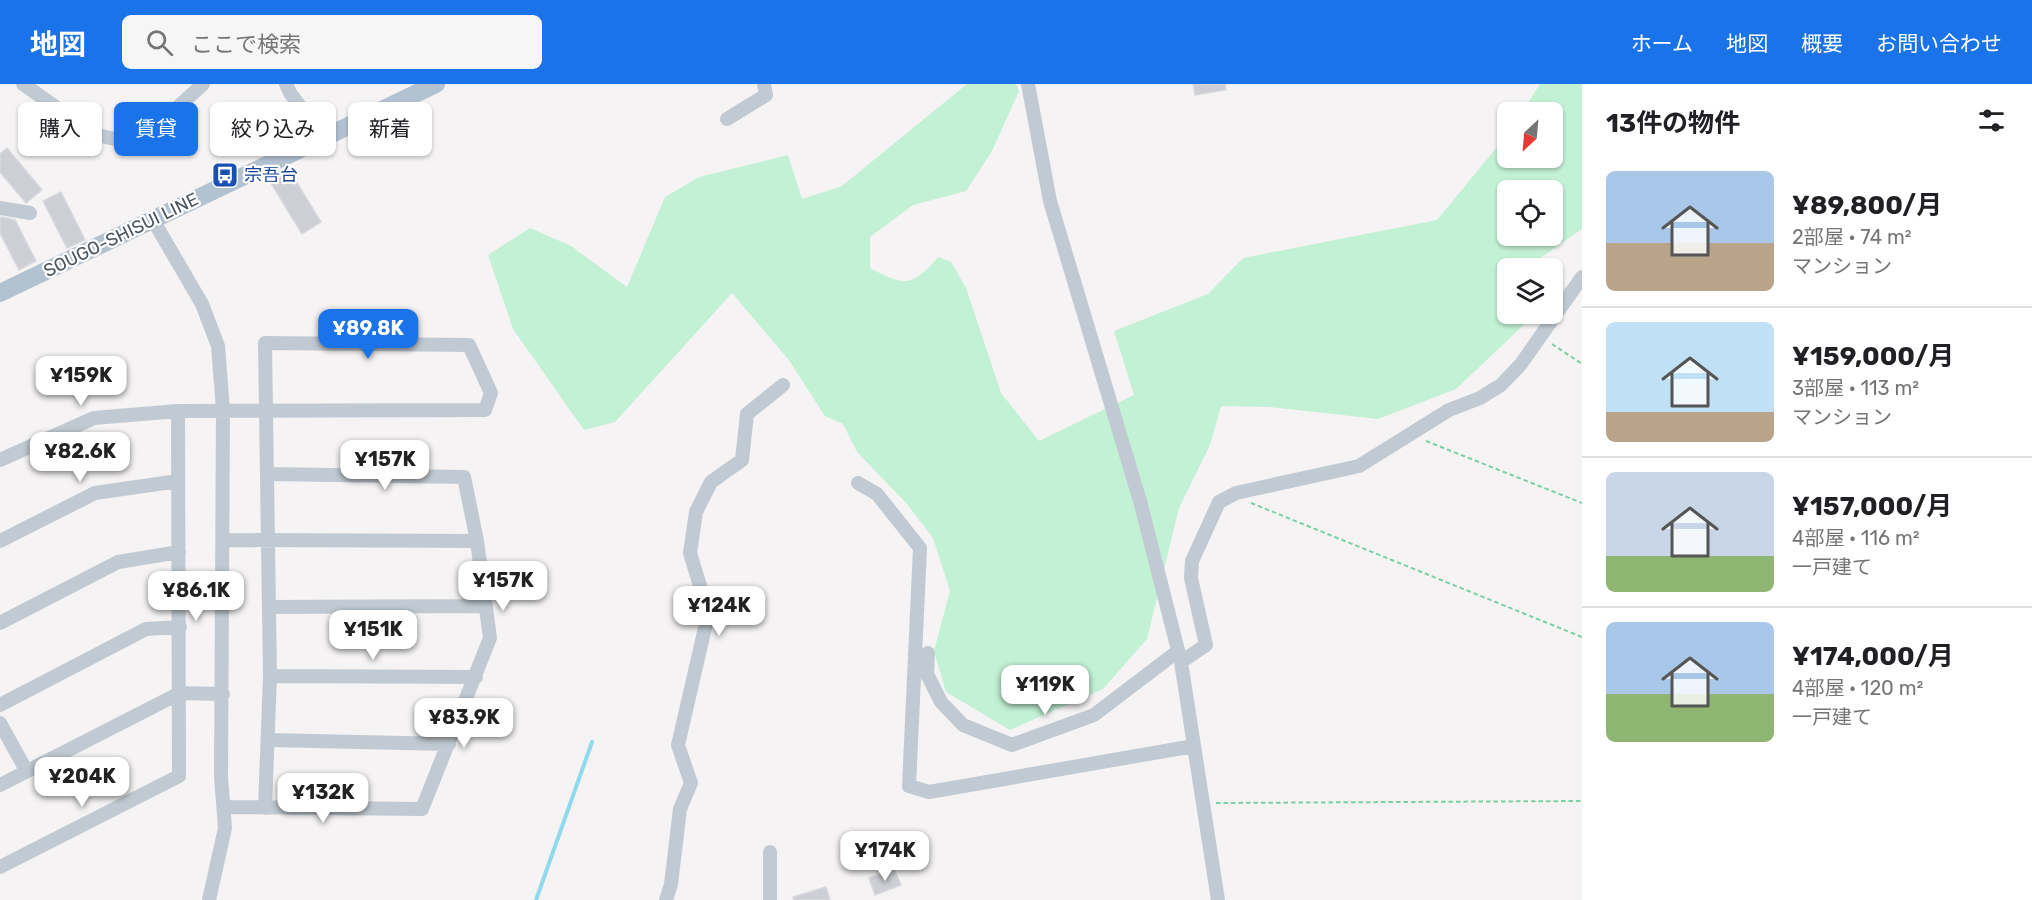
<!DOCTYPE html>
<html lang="ja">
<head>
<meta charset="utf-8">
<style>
	:root { --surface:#fff; --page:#f6f6f6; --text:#202124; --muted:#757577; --line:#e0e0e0; --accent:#1a73e8 }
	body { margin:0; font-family:Rubik,"Noto Sans JP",sans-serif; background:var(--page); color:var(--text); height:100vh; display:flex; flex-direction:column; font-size:22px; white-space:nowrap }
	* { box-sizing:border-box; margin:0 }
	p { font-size:20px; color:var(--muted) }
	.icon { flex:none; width:33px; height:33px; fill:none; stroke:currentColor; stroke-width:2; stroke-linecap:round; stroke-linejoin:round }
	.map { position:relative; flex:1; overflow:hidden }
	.side { display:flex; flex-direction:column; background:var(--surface); width:450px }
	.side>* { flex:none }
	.hud { position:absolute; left:18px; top:18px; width:570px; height:54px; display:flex; gap:12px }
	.needle { width:39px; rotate:206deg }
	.tools { position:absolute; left:1497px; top:18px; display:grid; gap:12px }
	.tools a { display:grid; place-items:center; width:66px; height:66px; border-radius:9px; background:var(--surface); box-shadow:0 2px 4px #0004; font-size:30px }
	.price { position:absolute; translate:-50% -51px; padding:0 14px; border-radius:12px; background:#fff; color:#222; font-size:20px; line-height:39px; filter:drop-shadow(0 2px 3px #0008) }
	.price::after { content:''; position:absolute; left:50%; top:36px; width:18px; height:14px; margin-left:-9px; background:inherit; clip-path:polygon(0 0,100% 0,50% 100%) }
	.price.active { background:var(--accent); color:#fff }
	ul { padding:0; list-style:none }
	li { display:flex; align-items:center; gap:18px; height:150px; padding:0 24px }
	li+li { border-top:2px solid var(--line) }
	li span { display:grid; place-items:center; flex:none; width:168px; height:120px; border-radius:9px; color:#555 }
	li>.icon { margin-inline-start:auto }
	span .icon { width:72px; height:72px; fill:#fffc; stroke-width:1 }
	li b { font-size:26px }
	h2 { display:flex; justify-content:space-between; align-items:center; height:72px; padding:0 24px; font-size:26px }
	.tag { padding:0 21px; border-radius:9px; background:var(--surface); box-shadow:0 2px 4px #0004; font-size:21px; line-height:54px }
	.tag.active { background:var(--accent); color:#fff }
	header { display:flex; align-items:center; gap:36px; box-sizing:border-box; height:84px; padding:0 30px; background:var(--accent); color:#fff }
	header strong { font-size:28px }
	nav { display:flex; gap:33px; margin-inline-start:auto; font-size:21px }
	.search { width:420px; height:54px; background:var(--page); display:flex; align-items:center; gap:15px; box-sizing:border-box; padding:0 21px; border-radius:9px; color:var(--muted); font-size:22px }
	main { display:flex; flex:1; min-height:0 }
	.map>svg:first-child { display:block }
</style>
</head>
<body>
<header>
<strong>地図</strong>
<div class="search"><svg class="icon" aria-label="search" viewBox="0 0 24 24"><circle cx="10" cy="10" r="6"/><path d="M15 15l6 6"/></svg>ここで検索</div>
<nav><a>ホーム</a><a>地図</a><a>概要</a><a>お問い合わせ</a></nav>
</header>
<main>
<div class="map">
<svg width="1582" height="816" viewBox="0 0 1582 816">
	<rect width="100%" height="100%" fill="#f5f3f3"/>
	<path fill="#c3f1d5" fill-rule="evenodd" d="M967,0h49l3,7 -27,60 -26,40 -53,14 -43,32v31c34,18 42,20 68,-11l13,5 15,26 35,105 38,48 95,-46 -20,-64 94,-37 35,-36 194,-38 70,-85 1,23h44v-46h-30l18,-28h42v145l-52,36v3h-22v46h25v2l-77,73 -78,30 -108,-12 -49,-1 -11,39 -31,63 -32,131 -44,50 -93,41 -64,-38 -12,-41 16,-60 -17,-53 -26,-34 -50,-52 -14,-28 -18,-8 -37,-57 -56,-66 -117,129 -31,8 -71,-101 -25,-74 42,-27 41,18 56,41 38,-90 34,-20 89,-22 14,44 40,-13zM1508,106h44v46h-44z"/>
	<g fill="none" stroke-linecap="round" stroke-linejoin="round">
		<path stroke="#90daee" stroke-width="4" d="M536,816l56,-158"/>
	</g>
	<path fill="#cdcfd5" stroke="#d7d9de" stroke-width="1.5" d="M1193,0h32l1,6 -31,5z
		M7,64l35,42 -16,13 -26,-31v-18z
		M288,84l33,54 -19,12 -33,-54z
		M61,108l24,48 -18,8 -24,-47z
		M2,133l13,3 21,41 -17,9 -19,-37v-15z
		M894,785l7,16 -26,10 -6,-17z
		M826,803l4,13h-36l-1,-3z"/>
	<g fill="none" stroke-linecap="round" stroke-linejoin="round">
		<path stroke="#7ad0a6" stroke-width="2" stroke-dasharray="4.5 3" stroke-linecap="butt" d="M1552,260l30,20
			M1426,357l156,62
			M1251,419l331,134
			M1216,719l366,-2"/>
		<path stroke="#c1cad2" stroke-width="14" d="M23,0l71,50 20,5 52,-21 37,-34
			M286,0l4,9 34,45
			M1028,0l22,117 90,300 41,161 37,238
			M727,35l39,-24 -2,-11
			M0,124l30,5
			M153,136l49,84 16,42 5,64 -2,367 4,51 -16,72
			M0,376l94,-42 84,-7 307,-1 6,-17 -22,-48 -204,-2 5,333 -5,132
			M858,399l19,11 43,54 -11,238 20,6 265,-46
			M223,456l254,1
			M0,457l95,-48 83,-12
			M269,523l217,-1
			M0,539l118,-61 61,-10
			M928,569l-1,21 14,28 22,23 49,20 82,-30 84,-64
			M1181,578l25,-17 -15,-67 1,-17 27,-59 17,-9 123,-27 90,-56 31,-12 21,-13 20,-21 61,-87
			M270,592l206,1
			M0,621l146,-76 34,-2
			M0,639l26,47
			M268,656l181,4
			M0,701l180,-92 43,1
			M224,723l198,2 68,-171 -13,-97 -13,-64 -197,-3
			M770,768v48
			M0,783l179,-91 -1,-365
			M666,816l5,-16 9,-75 11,-26 -13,-38 29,-126 -3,-20 -14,-46 6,-41 15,-30 31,-22 5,-46 36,-29"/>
		<path stroke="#b3c2d1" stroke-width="18" d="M0,209l436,-209"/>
	</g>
	<defs>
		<symbol id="bus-square" viewBox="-11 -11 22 22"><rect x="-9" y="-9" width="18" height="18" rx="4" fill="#1a4fb4" stroke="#fff"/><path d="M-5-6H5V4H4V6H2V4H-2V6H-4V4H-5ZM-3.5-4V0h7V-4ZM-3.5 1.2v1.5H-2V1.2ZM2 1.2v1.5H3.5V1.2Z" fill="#fff"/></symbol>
	</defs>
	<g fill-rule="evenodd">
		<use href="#bus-square" x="210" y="76" width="30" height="30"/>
	</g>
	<g text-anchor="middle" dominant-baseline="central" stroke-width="4.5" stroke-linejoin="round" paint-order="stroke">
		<g font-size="18" fill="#164399" stroke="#fff" text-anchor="start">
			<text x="244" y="91">宗吾台</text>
		</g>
		<g font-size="18" fill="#4a5661" stroke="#fff">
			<text transform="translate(121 151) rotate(-26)">SOUGO-SHISUI LINE</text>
		</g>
	</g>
</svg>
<div class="tools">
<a><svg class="needle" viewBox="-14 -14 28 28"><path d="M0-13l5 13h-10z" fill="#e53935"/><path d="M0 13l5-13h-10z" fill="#757577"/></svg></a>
<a><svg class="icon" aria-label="locate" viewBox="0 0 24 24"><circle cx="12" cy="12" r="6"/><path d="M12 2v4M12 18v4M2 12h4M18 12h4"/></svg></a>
<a><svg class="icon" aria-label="layers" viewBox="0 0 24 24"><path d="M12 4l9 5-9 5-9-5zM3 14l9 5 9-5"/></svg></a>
</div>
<b class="price active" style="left:368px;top:276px">¥89.8K</b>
<b class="price" style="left:81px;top:323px">¥159K</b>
<b class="price" style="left:80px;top:399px">¥82.6K</b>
<b class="price" style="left:385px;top:407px">¥157K</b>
<b class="price" style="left:503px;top:528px">¥157K</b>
<b class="price" style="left:196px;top:538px">¥86.1K</b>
<b class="price" style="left:719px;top:553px">¥124K</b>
<b class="price" style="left:373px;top:577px">¥151K</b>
<b class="price" style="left:1045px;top:632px">¥119K</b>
<b class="price" style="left:464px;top:665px">¥83.9K</b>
<b class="price" style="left:82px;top:724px">¥204K</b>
<b class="price" style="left:323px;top:740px">¥132K</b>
<b class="price" style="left:885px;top:798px">¥174K</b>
<div class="hud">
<a class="tag">購入</a>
<a class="tag active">賃貸</a>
<a class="tag">絞り込み</a>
<a class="tag">新着</a>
</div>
</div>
<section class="side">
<h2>13件の物件<svg class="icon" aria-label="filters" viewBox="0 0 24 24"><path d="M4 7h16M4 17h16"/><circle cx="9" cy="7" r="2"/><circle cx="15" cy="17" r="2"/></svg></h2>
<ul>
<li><span style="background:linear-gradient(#a9c7e8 60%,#b9a48a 0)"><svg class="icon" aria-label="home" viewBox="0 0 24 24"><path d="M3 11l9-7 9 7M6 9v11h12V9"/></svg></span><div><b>¥89,800/月</b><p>2部屋 · 74 m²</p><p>マンション</p></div></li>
<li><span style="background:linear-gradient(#bfe0f5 75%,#b9a48a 0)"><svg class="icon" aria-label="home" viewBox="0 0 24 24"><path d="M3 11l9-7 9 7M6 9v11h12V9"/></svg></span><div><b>¥159,000/月</b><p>3部屋 · 113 m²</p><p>マンション</p></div></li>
<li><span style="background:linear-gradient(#c9d6e8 70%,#8fb573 0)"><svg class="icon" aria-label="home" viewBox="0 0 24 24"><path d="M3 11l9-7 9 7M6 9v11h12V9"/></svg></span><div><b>¥157,000/月</b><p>4部屋 · 116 m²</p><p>一戸建て</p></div></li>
<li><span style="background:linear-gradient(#a9c7e8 60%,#8fb573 0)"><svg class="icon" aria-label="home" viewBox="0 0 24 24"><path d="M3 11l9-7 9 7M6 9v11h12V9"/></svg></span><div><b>¥174,000/月</b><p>4部屋 · 120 m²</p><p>一戸建て</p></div></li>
</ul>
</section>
</main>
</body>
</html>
